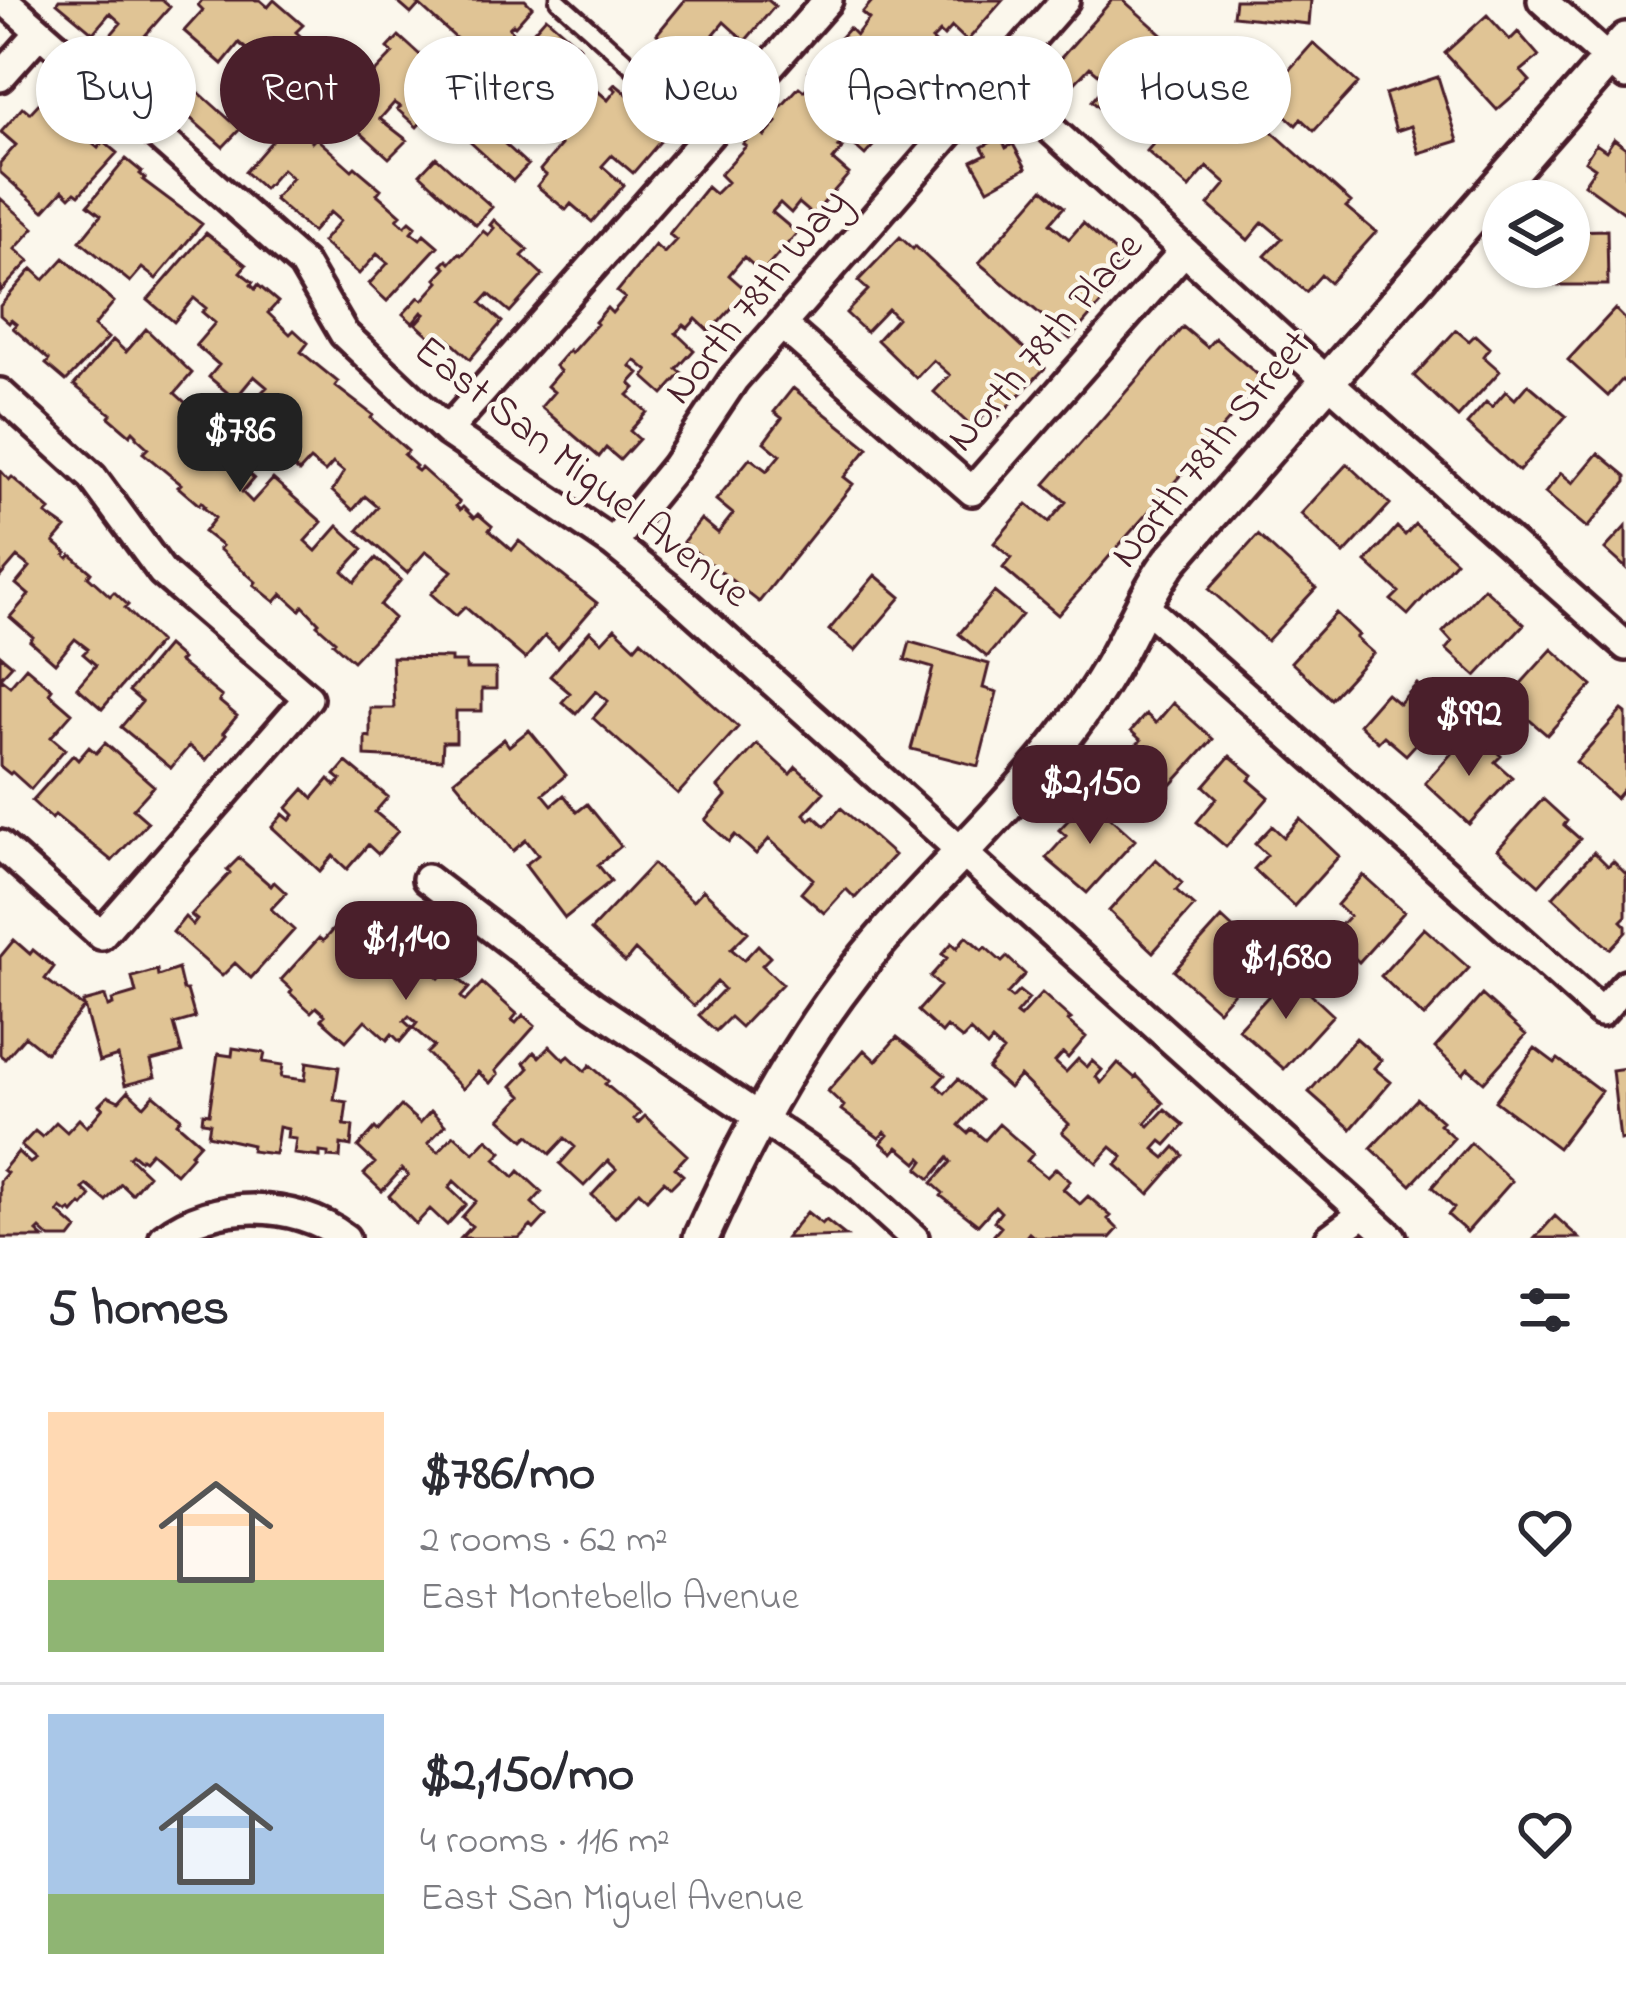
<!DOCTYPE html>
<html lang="en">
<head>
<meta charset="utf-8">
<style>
	:root { --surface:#fff; --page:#f2f2f3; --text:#2b2b33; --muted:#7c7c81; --line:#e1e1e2; --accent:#4a1f2b }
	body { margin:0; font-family:"Indie Flower",sans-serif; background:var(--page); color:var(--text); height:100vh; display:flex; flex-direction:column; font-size:45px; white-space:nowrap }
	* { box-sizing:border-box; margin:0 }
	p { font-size:39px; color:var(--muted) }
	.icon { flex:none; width:66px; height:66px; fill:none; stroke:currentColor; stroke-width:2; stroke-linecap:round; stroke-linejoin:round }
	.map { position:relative; height:1238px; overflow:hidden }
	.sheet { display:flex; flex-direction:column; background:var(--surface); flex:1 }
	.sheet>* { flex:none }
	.banner { position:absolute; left:36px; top:36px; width:1554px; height:108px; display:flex; gap:24px }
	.buttons { position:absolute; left:1482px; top:180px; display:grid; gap:24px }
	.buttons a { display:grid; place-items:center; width:108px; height:108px; border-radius:50%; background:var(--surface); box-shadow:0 3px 9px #0004; font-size:60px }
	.price { position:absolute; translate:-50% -102px; padding:0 27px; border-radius:24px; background:var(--accent); color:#fff; font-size:39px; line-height:78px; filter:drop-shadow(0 3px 6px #0008) }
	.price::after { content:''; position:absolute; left:50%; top:72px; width:36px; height:27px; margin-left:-18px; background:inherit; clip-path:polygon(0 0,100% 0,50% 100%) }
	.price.selected { background:#222; color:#fff }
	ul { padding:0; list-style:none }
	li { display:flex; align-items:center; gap:36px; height:300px; padding:0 48px }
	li+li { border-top:3px solid var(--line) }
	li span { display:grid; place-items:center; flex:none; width:336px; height:240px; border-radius:0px; color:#555 }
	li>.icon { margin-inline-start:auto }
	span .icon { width:144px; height:144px; fill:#fffc; stroke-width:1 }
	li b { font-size:51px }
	h2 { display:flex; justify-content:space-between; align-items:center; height:144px; padding:0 48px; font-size:51px }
	.chip { padding:0 42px; border-radius:54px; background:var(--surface); box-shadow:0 3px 9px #0004; font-size:42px; line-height:108px }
	.chip.selected { background:var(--accent); color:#fff }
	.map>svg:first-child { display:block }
</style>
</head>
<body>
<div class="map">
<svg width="1626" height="1238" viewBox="0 0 1626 1238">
	<rect width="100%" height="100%" fill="#fbf7ec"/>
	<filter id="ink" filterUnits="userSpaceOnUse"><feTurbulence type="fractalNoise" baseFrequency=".00833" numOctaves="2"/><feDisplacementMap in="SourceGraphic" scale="24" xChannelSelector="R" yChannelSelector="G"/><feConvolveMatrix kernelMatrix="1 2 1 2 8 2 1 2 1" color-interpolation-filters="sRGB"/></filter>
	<g filter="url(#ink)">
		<path fill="#e0c495" stroke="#4a1f2b" stroke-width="3" d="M59,0h103l8,7 -48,55 -20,-17 19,-22 -11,-10 -17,20 -36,-30z
			M202,0h58l8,7 6,-7 29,25 -7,7 18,16 4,-5 10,7 -34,39 -7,-5 -18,21 -36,-31 18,-21 -12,-10 -17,21 -38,-33 19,-21 -5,-5z
			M395,0h130l7,7 -17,19 -2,-2 -4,4 15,14 22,-25 34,30 -18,20 4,3 -5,5 8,8 -30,32 -9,-8 -8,9 -30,-30 8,-8 -81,-73 -8,9z
			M685,0h83l7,6 -30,35 -21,-19 -10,12 21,18 -31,36 -21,-18 -6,6 -27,-23 12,-14 -5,-5z
			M873,0h130l-36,41 -15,-14 -8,9 -4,-4 -8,8 20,17 -36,41 -18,-16 -8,8 5,4 -8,9 14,12 -36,40 -19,-17 -8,9 4,2 -9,11 16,14 -36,41 -14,-12 -8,10 -11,-10 -8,9 25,21 -35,40 -18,-16 -15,18 18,16 -37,41 -14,-13 -8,9 -4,-3 -8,8 18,17 -17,19 5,4 -19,21 -19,-17 4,-6 -13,-11 -5,6 9,7 -9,10 5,5 -7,7 19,17 -17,19 9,8 -19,21 -14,-12 -7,9 -58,-50 13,-15 -7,-6 13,-15 -5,-5 14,-16 2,3 26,-29 -2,-2 12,-14 5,5 13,-15 -8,-6 38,-47 9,8 12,-13 -7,-6 38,-47 8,7 12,-12 -7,-7 26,-29 -3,-2 14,-16 8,8 12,-14 -5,-5 27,-30 5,4 12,-14 -7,-6 14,-16 1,1 25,-28 7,7 13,-16 -7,-6z
			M1112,0h11l112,99 -8,8 16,14 7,-9 101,90 -5,5 30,25 -46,51 -9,-8 -15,17 -41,-36 17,-18 -19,-16 -15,18 -40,-35 18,-21 -19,-17 -18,21 -42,-37 12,-14 -16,-14 -12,13 -39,-35 16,-19 -18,-15 -17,18 -20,-18z
			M1235,0h76l-2,24 -76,-8z
			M1487,15l23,25 8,-8 21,24 -18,15 9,10 -33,29 -52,-57z
			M399,36l32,29 -6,6 23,22 -31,34 -20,-18 3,-2 -6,-4 -14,16 27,21 -18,18 -50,-45 13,-13 -6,-6 20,-22 5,4 22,-23 -5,-5z
			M1313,43l45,40 -44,48 -13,-12 -5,6 -31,-28z
			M166,63l74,66 -17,18 -74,-65z
			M1438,77l20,64 -39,12 -8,-27 -15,5 -11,-37z
			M615,84l34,28 -6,7 21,18 -31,36 -21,-18 -10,11 22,19 -32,37 -21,-18 -5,6 -29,-24 9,-11 -6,-5 21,-25 -10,-9 9,-11 9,8 23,-27 -10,-8 10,-12 16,14 8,-10 -4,-3z
			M43,99l8,6 -5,6 4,4 8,-8 39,33 -4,4 5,4 5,-7 14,12 -38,42 -4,-3 -5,5 -7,-7 -19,21 -44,-39v-9l16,-18 -15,-13 22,-25 7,6z
			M473,115l55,50 -15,16 -55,-50z
			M292,118l14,12 -3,3 9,9 4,-4 36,32 3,-3 26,22 -4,5 24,21 -4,4 8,7 5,-5 6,5 -5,6 9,7 4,-5 14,12 -51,55 -18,-17 19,-21 -11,-9 -18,20 -37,-32 18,-21 -10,-9 -18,20 -38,-33 18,-21 -10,-9 -18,20 -19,-17z
			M1001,137l5,11 7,-4 13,24 -38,21 -16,-28 14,-7 -4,-7z
			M1614,139l12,9v66l-42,-30 11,-16 -10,-7 11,-17 10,7z
			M436,157l56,50 -16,18 -56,-51z
			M126,159l16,13 -2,2 5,4 -2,2 59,44 -46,55 -14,-11 -12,14 -50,-41 21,-26 -13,-10z
			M1043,189l21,18 -14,16 19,16 14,-16 40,36 -18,19 10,9 -45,52 -91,-76z
			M0,198l34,30 -19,21 14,12 -29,31z
			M494,220l34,30 -6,6 21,19 -33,37 -21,-18 -8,9 21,19 -32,37 -22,-20 -6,8 -26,-23 9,-10 -3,-2 -9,11 -10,-9 16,-17 4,3 16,-18 -3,-3 10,-11 -4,-3 5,-5 3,3 9,-10 3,2 21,-24 5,4 6,-7 -4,-3z
			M1607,230l1,55h-65l-1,-18h27v-36z
			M206,233l40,32 -6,7 13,10 -2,3 4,4 3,-4 20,17 -10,11 22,21 4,-4 14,13 -7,9 37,30 -3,4 38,29 -2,3 37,33 -4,4 12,11 -2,2 4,3 3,-3 38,34 -3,4 4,4 3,-3 11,11 4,-4 14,12 -3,4 23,20 7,-9 78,62 -39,45 -13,-12 -20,23 -60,-52 -9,9 -25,-22 21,-23 -26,-20 -19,22 -49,-43 20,-23 -13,-11 -12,14 -21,-19 12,-19 -11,-9 -8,9 -15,-12 -11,12 -25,-22 4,-4 -22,-21 19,-22 -13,-11 5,-5 -13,-11 -19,23 -26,-22 10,-12 -23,-20 19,-22 -13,-11 4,-4 -12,-10 -20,24 -26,-22z
			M900,237l13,12 2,-3 130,122 -49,51 -8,-8 -15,17 -39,-36 16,-17 -17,-15 -17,18 -39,-38 20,-22 -9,-9 -22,23 -20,-19 22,-23 -10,-9z
			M64,258l50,44 -20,24 14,12 -42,43 -20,-17 3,-4 -36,-32 3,-4 -5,-4 -2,3 -9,-8v-9l32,-37 12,11z
			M1615,309l11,11v64l-4,-4 -14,16 -40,-36z
			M1183,327l24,20 8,-9 49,42 -206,235 -55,-47 8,-10 -17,-15 33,-39 22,18 17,-20 -21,-18z
			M146,329l46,44 -17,20 13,12 -4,5 11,9 19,-22 26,22 -4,5 24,20 -20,22 14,12 -12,14 10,10 21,-23 49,43 -17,19 11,10 22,-25 25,23 -20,22 12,11 21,-24 25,22 -21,25 14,13 -41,43 -20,-18 2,-2 -18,-16 2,-2 -16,-17 -3,4 -18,-16 -7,8 -21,-17 2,-3 -37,-33 3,-3 -18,-14 11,-14 -12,-11 2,-1 -4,-4 -2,3 -21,-18 3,-3 -38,-31 5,-5 -12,-11 1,-2 -4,-4 -3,4 -21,-18 2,-3 -37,-29 39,-45 13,12z
			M1456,330l13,11 6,-6 14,13 -6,8 17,15 -42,46 -44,-41z
			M1528,384l38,32 -47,55 -52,-47 19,-22 6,5 14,-16 9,8z
			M793,388l75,60 -24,29 9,7 -94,118 -76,-60 18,-23 17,14 15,-19 -17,-14 34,-42 17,13 13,-16 -16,-13 18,-24 -8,-6z
			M1598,453l28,23v6l-39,46 -42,-35 16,-20 12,10z
			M1347,464l43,40 -46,50 -43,-40z
			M0,470l9,10 3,-3 38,33 -4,4 20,14 -12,14 13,11 -2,2 3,3 3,-3 20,17 -3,4 22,20 4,-4 14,13 -3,3 34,34 -57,67 -25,-22 19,-22 -13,-11 5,-5 -13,-10 -20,24 -25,-22 3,-4 -23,-20 19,-22 -13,-11 14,-17 -13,-10 -17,20z
			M1415,524l41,37 -48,54 -17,-15 8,-8 -33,-30 31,-35 8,8z
			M1626,526v42l-21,-19z
			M1258,535l58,53 -49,53 -58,-52z
			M875,575l26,22 -46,54 -26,-21z
			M1484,588l40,36 -48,52 -30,-27 6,-7 -9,-10z
			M994,592l28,23 -35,42 -28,-23z
			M1336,613l23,22 -3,3 17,15 -42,46 -40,-37z
			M615,628l20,19 6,-7 97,87 -60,67 -85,-76 15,-17 -12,-10 -20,23 -14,-12 8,-9 -20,-17 40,-45 12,11z
			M910,642l79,22 -6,24 14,4 -19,74 -67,-17 22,-81 -28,-8z
			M167,646l15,13 -3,3 43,35 -3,4 18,15 -14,17 3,2 -20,25 -17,-14 -18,22 -50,-41 21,-25 -13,-11z
			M1552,649l40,36 -45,50 -41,-35z
			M0,655l12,10 -12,13 10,8 16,-19 26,22 -3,4 23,20 -21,24 14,12 -34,40 -19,-17 -2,2 -10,-8z
			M392,657l59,1v4h15v7h30v20h-14v22h-26v31h-13l-1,18 -77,-4v-20l5,1v-29h24z
			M1417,684l13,12 8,-8 16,14 -48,53 -22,-19 -6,6 -19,-18 27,-31 13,11z
			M1173,703l40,36 -49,54 -39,-36 16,-17 -10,-9 15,-17 10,9z
			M1622,710l4,3v73l-10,12 -40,-36z
			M529,730l37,45 -23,19 9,11 12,-10 13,17 10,-8 34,42 -23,19 13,16 -46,37 -40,-53 13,-10 -12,-15 -13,11 -59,-71 50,-41 5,7z
			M1467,736l13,12 5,-7 16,15 -6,6 17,15 -43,47 -44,-41z
			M105,743l49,43 -21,23 15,13 -36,39 -57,-46 -3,4 -20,-18 41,-46 5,5 11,-13 7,6z
			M757,744l33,30 6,-7 28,25 -20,22 6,6 4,-4 11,10 16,-18 53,47 -39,43 -9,-9 -22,24 -23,-20 12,-14 -44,-40 -13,15 -21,-19 -6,7 -24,-22 21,-24 -8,-9z
			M1230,756l23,19 -4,5 20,17 -43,50 -29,-25 20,-24 -13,-12z
			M346,762l42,35 -13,15 23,19 -20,23 -10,-9 -21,24 -14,-13 -13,15 -48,-44 11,-13 7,6 4,-5 -7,-7 17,-19 9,9 16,-19 7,7 5,-6 -6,-5z
			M1543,799l24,22 -3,4 16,14 -41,46 -41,-36z
			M1094,803l41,37 -48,53 -41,-35 20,-22 -7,-6 15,-16 6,5z
			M1300,819l39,37 -45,50 -40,-37 13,-14 -12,-11 17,-18 12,11z
			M1594,852l14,14 5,-5 13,13v42l-5,5 5,5v6l-16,17 -57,-52z
			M239,858l32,28 3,-4 12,11 -15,16 23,21 -43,48 -16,-15 -13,13 -49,-44 12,-15 8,8 4,-5 -6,-5 39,-42 -3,-3z
			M1156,859l26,24 -6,7 18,16 -41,46 -44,-41z
			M653,864l40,37 10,-11 45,42 -17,17 13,11 14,-15 12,12 -8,8 20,19 -41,43 -11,-10 -14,14 -17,-16 25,-26 -7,-7 -23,24 -59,-56 -10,12 -34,-32z
			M1363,875l41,37 -45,50 -28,-26 18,-20 -12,-11z
			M1222,918l26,24 -6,7 17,15 -41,46 -44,-39z
			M342,919l11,11 3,-3 17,15 2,-3 12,11 -9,11 4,3 6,-7 16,14 18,-20 19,17 -6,6 4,4 8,-9 22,19 -8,9 4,4 17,-18 35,31 -5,6 4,3 7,-8 12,11 -40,45 3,3 -8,9 -12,-11 -15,17 -36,-36 7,-7 -21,-18 4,-5 -8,-7 -5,5 8,7 -12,14 -8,-8 -5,6 -22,-20 -19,21 -25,-22 4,-4 -9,-8 -5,5 -21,-19 2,-3 -11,-10 38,-42 4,3z
			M1424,928l45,40 -45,49 -43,-41z
			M966,936l16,14 3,-3 17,15 5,-5 18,17 -18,20 5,4 7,-7 10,8 -13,15 4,3 22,-24 29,26 -3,2 18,16 -18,21 -5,-5 -8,9 11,10 12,-13 9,8 5,-6 10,9 -6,7 5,6 17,-20 17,15 2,-2 26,27 -18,20 4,3 16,-17 19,16 -18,20 -5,-4 -7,8 11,9 10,-11 8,8 -34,39 -33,-29 7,-8 -12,-10 -14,16 -35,-31 7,-8 -49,-48 -11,12 -21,-19 15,-18 -11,-10 -5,6 -17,-16 -8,8 -15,-12 -5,6 -24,-22 22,-25 -10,-9 17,-19 -5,-4 10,-11 5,5z
			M14,940l16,14 3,-4 21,17 -9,12 39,28 -38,46 -21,-17 -20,23 -5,-4v-98z
			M178,969l5,21h4l8,28 -21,6 8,29 -31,8 4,16 -30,8 -7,-29 -19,6 -16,-60 22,-6 3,11 5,-2 -1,-5 24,-7 -4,-16 25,-7 1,6z
			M1289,974l44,41 -49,54 -46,-40z
			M1482,995l44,40 -42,47 -16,-14 -5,6 -28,-26z
			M897,1037l48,38 -9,10 9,8 13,-14 23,21 -22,25 9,8 4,-4 13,11 14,-16 34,30 -6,7 20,16 9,-9 14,13 -7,8 17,15 8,-8 23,20 -3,3 10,10 -8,9h-75l-6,-5 -4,5h-28l-3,-3 7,-8 -7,-6 7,-9 -6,-6 -17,19 -37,-29 2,-3 -11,-10 19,-21 -3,-4 -18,21 -12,-10 6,-8 -3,-3 -4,5 -19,-16 -5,6 -12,-10 7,-8 -3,-3 -6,6 -38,-28 3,-4 -16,-15 36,-41 12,11z
			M1356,1038l25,22 -7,8 17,14 -40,47 -42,-37z
			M550,1046l14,14 5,-4 16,15 5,-6 18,16 -3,3 35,29 -6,6 4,4 7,-7 42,39 -12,13 8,7 -12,12 -7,-6 -17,18 -8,-8 -24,26 -23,-22 24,-26 -8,-8 -24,25 -24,-22 15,-17 -10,-9 -15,16 -21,-19 -5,5 -24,-21 22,-23 -10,-10 17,-18 -5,-5 10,-11 5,5z
			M233,1048l32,5 -2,9 20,3 -2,12 24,3 2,-18 32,5 -5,33 13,2 -3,23 9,1 -2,20 -10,-2 -1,14 -12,-1v-4l-8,-1v5l-26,-3 2,-15 -9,-1 1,-9 -9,-2 -4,27 -24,-3 1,-6 -44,-10 2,-12 -8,-1 1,-9 6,1 9,-60 14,2z
			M1535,1048l20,15 3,-4 43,32 -43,57 -63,-47z
			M1626,1068v71l-6,1 -8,-70z
			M128,1091l16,15 10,-11 27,23 -4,5 23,20 -10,11 2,2 -16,18 -25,-22 -7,8 -3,-2 -2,2 -7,-6 -3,3 19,18 -16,19 -11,-10 -15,17 -19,-16 -4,4 8,7 -8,10 -2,-2 -8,9 -3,-3 -2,3 -7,-5 -3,4 19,17 -7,9h-20l-10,-9 -3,3 7,6h-44v-57l7,-8 -4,-3 15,-18 12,11 6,-4 -15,-13 14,-15 7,6 14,-15 11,10 12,-13 8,8 16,-19 -4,-3 9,-9 11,5z
			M1417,1099l25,22 -3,3 15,14 -43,47 -40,-37z
			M401,1106l19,17 11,-12 14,14 -17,18 10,9 16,-17 20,18 13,-14 15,13 -7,7 19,18 5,-6 23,21 -10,11 14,13 -12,13 -3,-3 -12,12h-58l11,-12 -10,-9 14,-16 -22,-20 -5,7 17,16 -19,21 -17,-16 -14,15 -27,-28 19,-21 -6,-6 -20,22 -18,-17 11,-11 -17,-16 17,-19 3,3z
			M1471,1143l41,38 -45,51 -19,-17 6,-7 -22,-21z
			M807,1212l15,12 4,-4 20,16 -60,2z
			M1555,1216l24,22h-44z"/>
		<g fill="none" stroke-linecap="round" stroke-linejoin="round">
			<defs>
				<path id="service" d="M558,0l150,135"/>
				<path id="minor" d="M4,0l299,264 41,70 103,97 166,112 54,44 725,651
					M1542,0l84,75
					M0,77l40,-45
					M996,79l307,280 323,287
					M782,325l190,166 212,-240
					M0,393l92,84 70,95 146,126 -207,237 -101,-90
					M447,431l381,-431
					M613,543l62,-76 59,-88 331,-379
					M1142,604l459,408 25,-28
					M427,879l167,127 251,169 69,63
					M164,1238c50,-39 131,-38 181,0
					M1330,1238l34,-25"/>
				<path id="tertiary" d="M701,1238c43,-95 91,-186 155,-268 60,-77 134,-141 195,-217 22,-28 45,-59 62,-90 20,-35 34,-71 58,-103l455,-520"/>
			</defs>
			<use href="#service" stroke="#4a1f2b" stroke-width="22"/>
			<use href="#minor" stroke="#4a1f2b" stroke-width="36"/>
			<use href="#tertiary" stroke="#4a1f2b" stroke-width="42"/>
			<use href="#service" stroke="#fbf7ec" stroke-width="14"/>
			<use href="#minor" stroke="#fbf7ec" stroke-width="27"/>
			<use href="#tertiary" stroke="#fbf7ec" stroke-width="33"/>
		</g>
	</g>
	<g text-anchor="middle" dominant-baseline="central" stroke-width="9" stroke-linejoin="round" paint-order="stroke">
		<g font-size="42" fill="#4a1f2b" stroke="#fbf7ec">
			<text transform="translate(757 297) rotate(-51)">North 78th Way</text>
			<text transform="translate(1046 343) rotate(-49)">North 78th Place</text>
			<text transform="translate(1212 450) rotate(-51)">North 78th Street</text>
			<text transform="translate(581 473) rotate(38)">East San Miguel Avenue</text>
		</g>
	</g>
</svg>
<div class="buttons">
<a><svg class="icon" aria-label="layers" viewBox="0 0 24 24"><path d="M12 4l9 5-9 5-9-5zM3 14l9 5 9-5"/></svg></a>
</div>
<b class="price selected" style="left:240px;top:495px">$786</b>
<b class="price" style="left:1469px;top:779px">$992</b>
<b class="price" style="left:1090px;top:847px">$2,150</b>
<b class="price" style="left:406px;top:1003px">$1,140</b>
<b class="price" style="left:1286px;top:1022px">$1,680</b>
<div class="banner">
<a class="chip">Buy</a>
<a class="chip selected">Rent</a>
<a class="chip">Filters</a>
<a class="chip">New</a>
<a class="chip">Apartment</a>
<a class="chip">House</a>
</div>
</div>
<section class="sheet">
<h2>5 homes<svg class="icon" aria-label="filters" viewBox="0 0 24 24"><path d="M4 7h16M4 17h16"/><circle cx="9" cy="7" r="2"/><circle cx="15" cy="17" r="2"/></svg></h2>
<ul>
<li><span style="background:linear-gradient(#ffd9b3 70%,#8fb573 0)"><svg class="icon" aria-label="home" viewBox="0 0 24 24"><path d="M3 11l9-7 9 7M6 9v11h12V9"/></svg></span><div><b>$786/mo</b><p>2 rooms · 62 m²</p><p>East Montebello Avenue</p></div><svg class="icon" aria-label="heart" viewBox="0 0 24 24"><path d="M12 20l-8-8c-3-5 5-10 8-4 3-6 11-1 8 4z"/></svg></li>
<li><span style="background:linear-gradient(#a9c7e8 75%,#8fb573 0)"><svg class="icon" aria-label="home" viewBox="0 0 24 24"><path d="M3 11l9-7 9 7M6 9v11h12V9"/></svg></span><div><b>$2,150/mo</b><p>4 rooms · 116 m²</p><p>East San Miguel Avenue</p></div><svg class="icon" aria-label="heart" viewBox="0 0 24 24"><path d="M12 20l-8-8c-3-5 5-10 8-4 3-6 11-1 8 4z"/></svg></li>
</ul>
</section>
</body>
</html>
